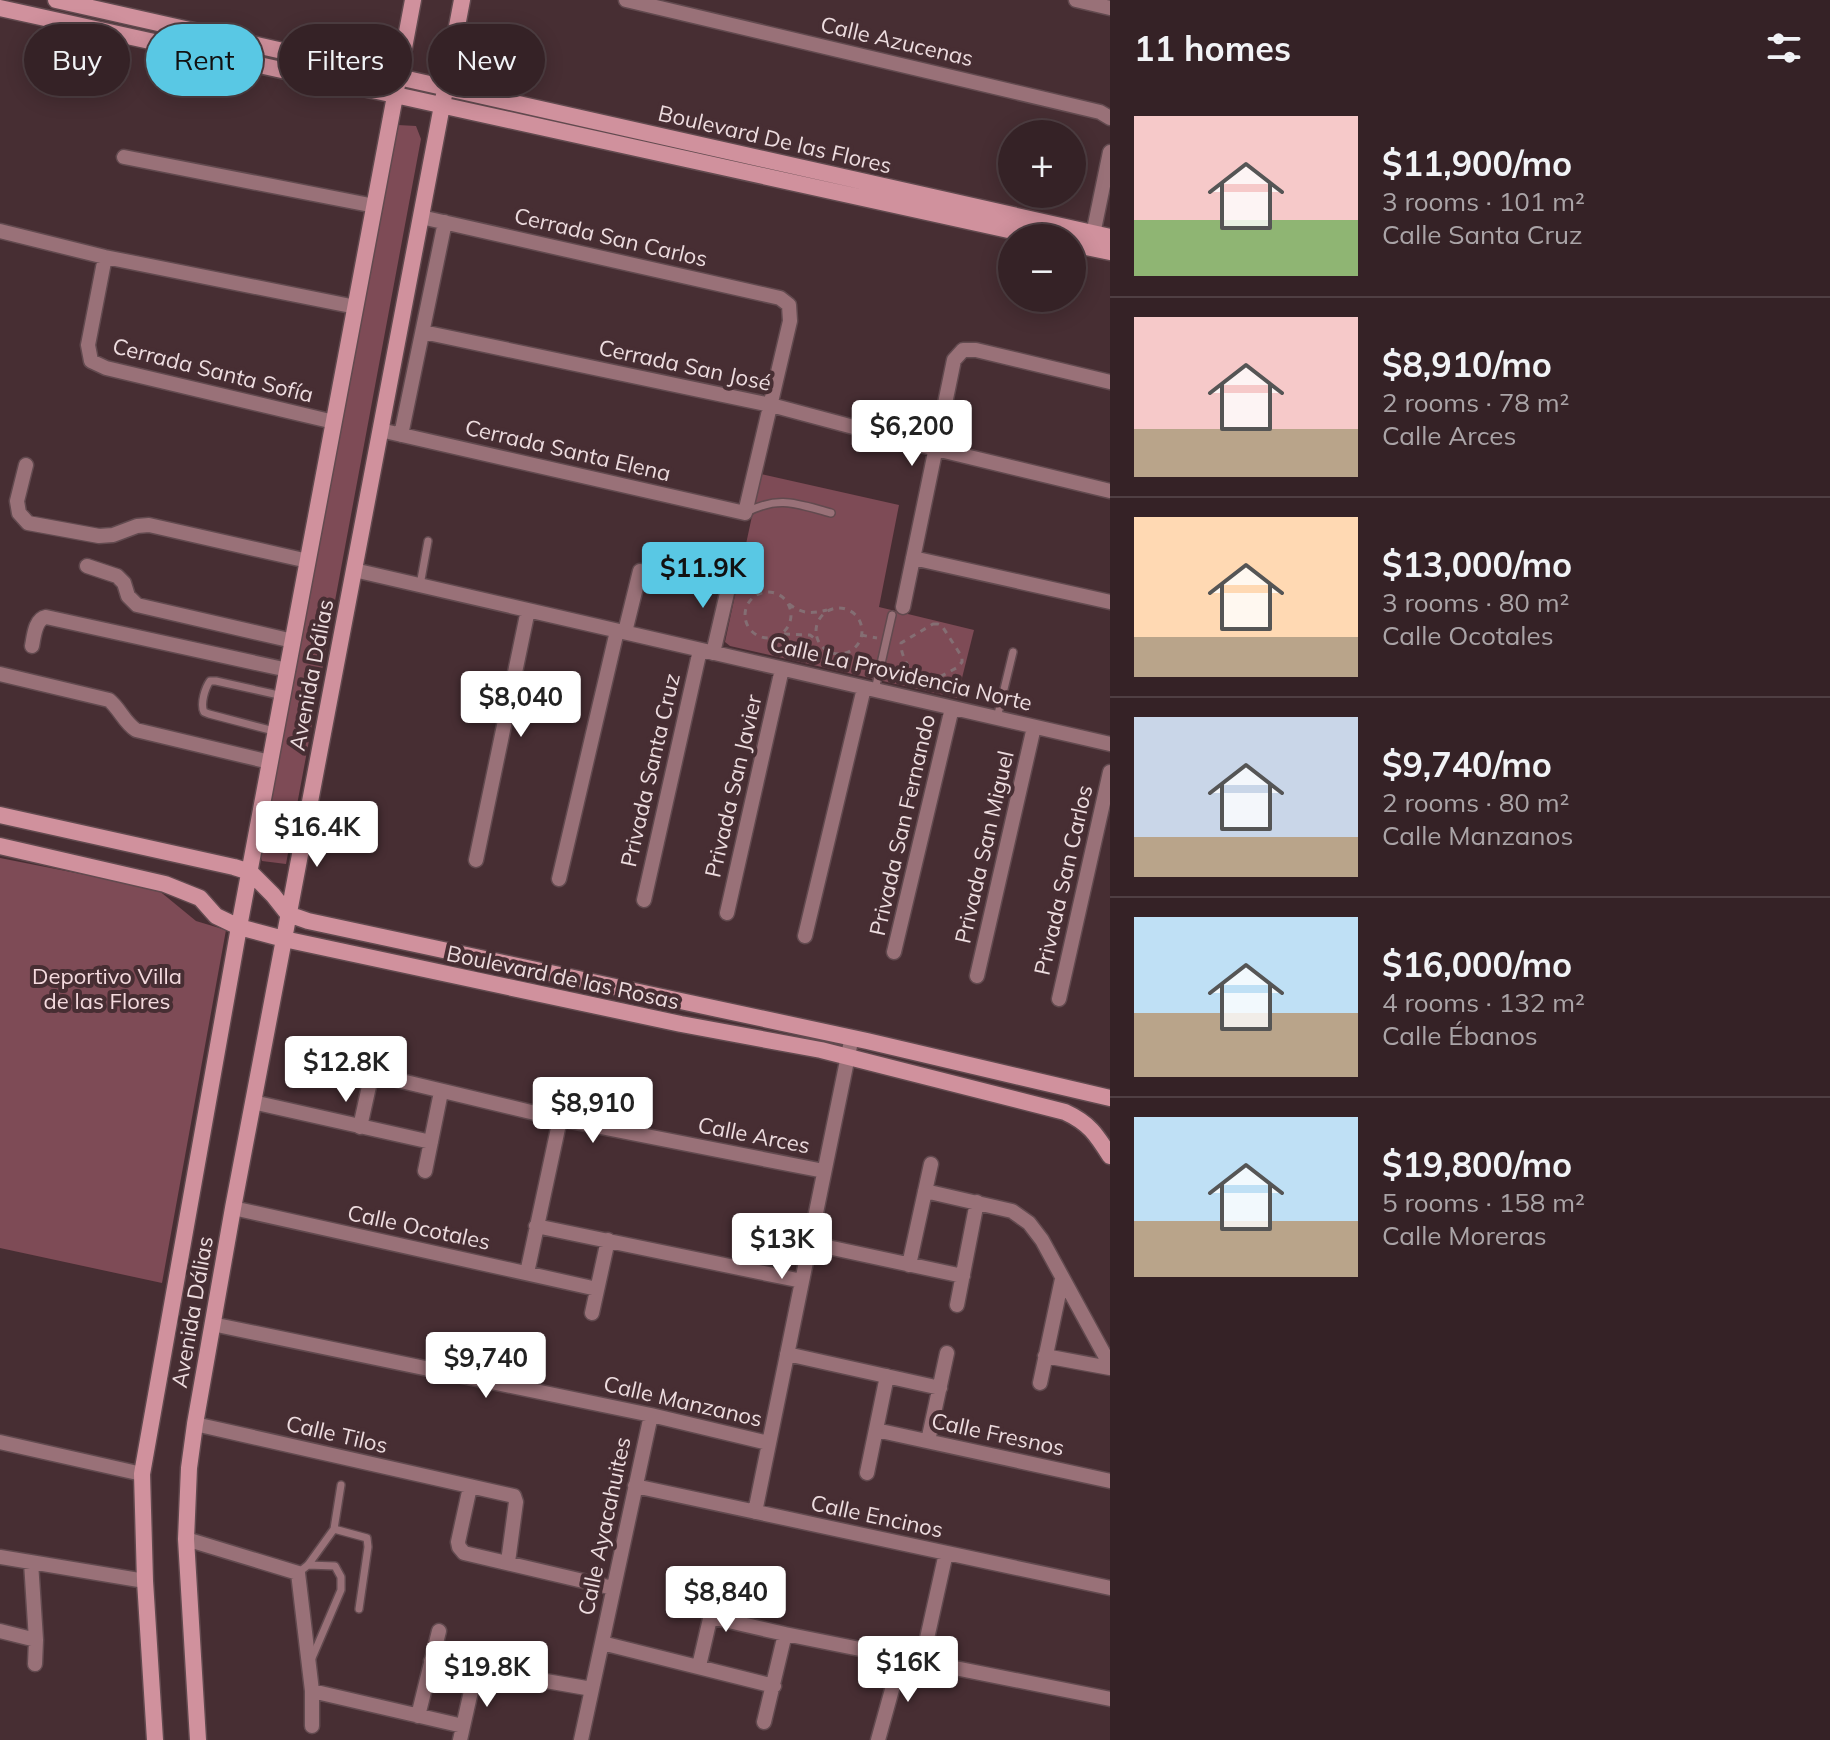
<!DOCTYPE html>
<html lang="en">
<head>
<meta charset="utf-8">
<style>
	:root { --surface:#352226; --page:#3d2a2e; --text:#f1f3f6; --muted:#aaa4a7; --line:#4f3f43; --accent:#59c8e4 }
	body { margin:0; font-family:Mulish,sans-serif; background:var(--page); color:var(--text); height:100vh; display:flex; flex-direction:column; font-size:30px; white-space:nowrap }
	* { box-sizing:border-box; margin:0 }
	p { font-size:26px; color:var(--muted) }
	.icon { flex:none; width:44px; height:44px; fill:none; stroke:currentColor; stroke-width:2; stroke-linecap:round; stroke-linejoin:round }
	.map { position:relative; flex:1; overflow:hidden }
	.sheet { display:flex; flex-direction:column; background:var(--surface); width:720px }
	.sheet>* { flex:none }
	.banner { position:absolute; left:24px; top:24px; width:760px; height:72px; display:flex; gap:16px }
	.tools { position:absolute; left:998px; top:120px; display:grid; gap:16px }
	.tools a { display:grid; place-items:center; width:88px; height:88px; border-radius:50%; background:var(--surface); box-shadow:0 4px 20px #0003,0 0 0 2px var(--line); font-size:40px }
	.price { position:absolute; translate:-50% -68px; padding:0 18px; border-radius:8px; background:#fff; color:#222; font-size:26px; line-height:52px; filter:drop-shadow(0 2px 4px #0008) }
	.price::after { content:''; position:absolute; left:50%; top:48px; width:24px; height:18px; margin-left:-12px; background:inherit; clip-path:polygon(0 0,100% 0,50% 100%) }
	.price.active { background:var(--accent); color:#111 }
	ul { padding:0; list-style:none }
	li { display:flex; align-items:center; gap:24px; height:200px; padding:0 24px }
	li+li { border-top:2px solid var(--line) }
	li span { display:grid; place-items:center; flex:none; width:224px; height:160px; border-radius:0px; color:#555 }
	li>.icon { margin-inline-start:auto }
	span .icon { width:96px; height:96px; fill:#fffc; stroke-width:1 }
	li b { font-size:34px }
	h2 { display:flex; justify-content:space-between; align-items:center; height:96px; padding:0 24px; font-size:34px }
	.chip { padding:0 28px; border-radius:36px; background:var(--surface); box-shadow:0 4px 20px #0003,0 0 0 2px var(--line); font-size:28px; line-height:72px }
	.chip.active { background:var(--accent); color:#111 }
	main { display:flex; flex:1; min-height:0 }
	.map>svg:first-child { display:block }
</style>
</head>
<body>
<main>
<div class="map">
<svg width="1110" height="1740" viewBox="0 0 1110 1740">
	<rect width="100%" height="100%" fill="#472e33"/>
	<path fill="#7e4b56" d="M398,125l18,1 5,13 -135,725 -24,-3 -2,-6z
		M761,474l138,31 -20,102 95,23 -17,68 -227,-52 -5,-4z
		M0,858l157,31 39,32 30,9 -64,353 -162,-35z"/>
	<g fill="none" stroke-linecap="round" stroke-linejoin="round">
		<defs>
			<path id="lane" d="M745,513c34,-18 52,-9 86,0
				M420,585l8,-44
				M875,690l17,-75
				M997,718l16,-66
				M274,731l-65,-17 -5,-2c-4,-8 1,-24 6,-31h6l67,15
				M334,1529l7,-44
				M308,1565l27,1 6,11v13l-29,68
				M298,1573l10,-8 26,-36 33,9 1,9 -9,62"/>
			<path id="street" d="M626,0l474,112 10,6
				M1076,0l34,8
				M124,157l251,49
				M0,231l105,26 251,50
				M1091,244l19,-92
				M105,257l-17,88 3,16 15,7 228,54
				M423,332l348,73 165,44 174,42
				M380,430l365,83 45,-192 -1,-16 -9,-7 -359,-81
				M401,435l44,-213
				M26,465l-9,36 2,12 9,10 71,13 14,-1 24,-9 12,-1 159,36
				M913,558l197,44
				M87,566l30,10 7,7 4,13 9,9 156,36
				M354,570l756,174
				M903,607l51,-247 9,-10h13l134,32
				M625,632l15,-61
				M32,646c2,-10 3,-27 14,-29l242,53
				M713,653l18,-77
				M0,674l109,26c11,9 15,22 27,30l134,32
				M476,860l52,-250
				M559,879l58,-248
				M644,900l56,-250
				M727,913l55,-244
				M805,936l59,-248
				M894,952l58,-244
				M977,976l57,-249
				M1059,999l51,-227
				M372,1074l188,45 264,52
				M253,1102l178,40
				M360,1127l17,-77
				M425,1171l16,-79
				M925,1191l87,20 17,12 13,17 68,125
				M233,1208l364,81
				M536,1226l266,55
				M809,1243l154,33
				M909,1265l22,-101
				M527,1273l33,-154
				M957,1305l20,-103
				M592,1313l16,-73
				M212,1324l439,91 117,28
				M787,1354l153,34
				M1045,1356l65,12
				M1040,1383l22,-104
				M195,1424l319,72 2,6 -8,60
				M876,1430l234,51
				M928,1441l19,-88
				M0,1442l142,32
				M867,1473l20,-97
				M635,1486l475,102
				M470,1487l-12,55 1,5 5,6 149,35
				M755,1512l95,-466
				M186,1539l112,34 14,118v35
				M0,1557l145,24
				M31,1562l5,78 -1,24
				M711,1617l74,17 325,65
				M0,1631l36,9
				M602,1643l172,43
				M431,1661l161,28
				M922,1661l24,-108
				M699,1666l17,-73
				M312,1691l151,35
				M418,1716l21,-85
				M764,1722l21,-88
				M460,1740l16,-71
				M581,1740l70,-325
				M878,1740l23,-83"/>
			<path id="secondary" d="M56,0l1054,237
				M0,8l1045,230
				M1072,244l38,8
				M0,815l234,52 16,5 23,23 15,19 20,7 559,120 243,57
				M0,846l165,38 35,14 16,18 23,11 45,12 397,85 140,26 244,62c24,11 31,22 45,44
				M155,1740l-10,-159 -3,-107 97,-547 174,-927
				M198,1740l-12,-201 3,-71 6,-44 38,-216 229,-1208"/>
		</defs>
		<use href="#lane" stroke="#624a4f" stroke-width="10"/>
		<use href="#street" stroke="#624a4f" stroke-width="17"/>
		<use href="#secondary" stroke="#624a4f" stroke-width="19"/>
		<path stroke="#846e73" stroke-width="3" stroke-dasharray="6 6" stroke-linecap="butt" d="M745 615a23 23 0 1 1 46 0a23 23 0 1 1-46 0Z
			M789,604c13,10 22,10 38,6
			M816 631a23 23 0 1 1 46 0a23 23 0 1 1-46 0Z
			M933,624h5l4,2 20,31v5l-4,5 -33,18c-11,-7 -25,-28 -24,-42z
			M784,634l26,1 8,6
			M861,635l16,3"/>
		<use href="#lane" stroke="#997178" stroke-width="7"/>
		<use href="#street" stroke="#997178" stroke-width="14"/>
		<use href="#secondary" stroke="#d0919d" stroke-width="16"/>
	</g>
	<g text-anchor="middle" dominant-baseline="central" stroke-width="8" stroke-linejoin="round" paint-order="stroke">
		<g font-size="22" fill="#eddcdf" stroke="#472e33">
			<text transform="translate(897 41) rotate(13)">Calle Azucenas</text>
			<text transform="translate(775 139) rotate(13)">Boulevard De las Flores</text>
			<text transform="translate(611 237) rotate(13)">Cerrada San Carlos</text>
			<text transform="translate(685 365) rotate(12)">Cerrada San José</text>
			<text transform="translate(213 370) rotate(14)">Cerrada Santa Sofía</text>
			<text transform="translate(568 450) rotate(13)">Cerrada Santa Elena</text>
			<text transform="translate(901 673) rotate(13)">Calle La Providencia Norte</text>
			<text transform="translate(311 675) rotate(-79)">Avenida Dálias</text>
			<text transform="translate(650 770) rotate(-77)">Privada Santa Cruz</text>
			<text transform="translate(733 786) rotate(-77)">Privada San Javier</text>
			<text transform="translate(902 825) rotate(-77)">Privada San Fernando</text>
			<text transform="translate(984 847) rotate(-77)">Privada San Miguel</text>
			<text transform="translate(1063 880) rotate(-77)">Privada San Carlos</text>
			<text transform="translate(563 977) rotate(12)">Boulevard de las Rosas</text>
			<text transform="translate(754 1135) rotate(11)">Calle Arces</text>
			<text transform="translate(419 1227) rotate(12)">Calle Ocotales</text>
			<text transform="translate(192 1312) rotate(-80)">Avenida Dálias</text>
			<text transform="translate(683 1401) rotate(13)">Calle Manzanos</text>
			<text transform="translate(337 1434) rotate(13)">Calle Tilos</text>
			<text transform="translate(998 1434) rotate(12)">Calle Fresnos</text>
			<text transform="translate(877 1516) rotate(12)">Calle Encinos</text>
			<text transform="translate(604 1526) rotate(-78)">Calle Ayacahuites</text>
		</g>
		<g font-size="22" fill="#f4dade" stroke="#472e33">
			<text x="107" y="976">Deportivo Villa<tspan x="107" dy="25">de las Flores</tspan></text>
		</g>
	</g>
</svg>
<div class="tools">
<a>+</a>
<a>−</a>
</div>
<b class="price" style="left:912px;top:468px">$6,200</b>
<b class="price active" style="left:703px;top:610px">$11.9K</b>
<b class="price" style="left:521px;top:739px">$8,040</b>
<b class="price" style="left:317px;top:869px">$16.4K</b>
<b class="price" style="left:346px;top:1104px">$12.8K</b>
<b class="price" style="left:593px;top:1145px">$8,910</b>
<b class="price" style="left:782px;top:1281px">$13K</b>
<b class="price" style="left:486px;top:1400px">$9,740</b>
<b class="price" style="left:726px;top:1634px">$8,840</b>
<b class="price" style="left:908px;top:1704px">$16K</b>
<b class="price" style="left:487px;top:1709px">$19.8K</b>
<div class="banner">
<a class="chip">Buy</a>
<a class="chip active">Rent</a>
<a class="chip">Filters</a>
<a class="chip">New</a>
</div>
</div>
<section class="sheet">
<h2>11 homes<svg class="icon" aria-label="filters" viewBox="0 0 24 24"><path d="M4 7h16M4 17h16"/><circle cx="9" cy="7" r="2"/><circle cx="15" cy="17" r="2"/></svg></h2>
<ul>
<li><span style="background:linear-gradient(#f6c9c9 65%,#8fb573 0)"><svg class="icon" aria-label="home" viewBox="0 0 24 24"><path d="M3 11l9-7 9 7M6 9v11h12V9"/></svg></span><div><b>$11,900/mo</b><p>3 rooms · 101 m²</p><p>Calle Santa Cruz</p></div></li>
<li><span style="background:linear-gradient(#f6c9c9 70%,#b9a48a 0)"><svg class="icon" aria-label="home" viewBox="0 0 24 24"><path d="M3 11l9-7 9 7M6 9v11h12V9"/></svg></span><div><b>$8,910/mo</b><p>2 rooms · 78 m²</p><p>Calle Arces</p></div></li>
<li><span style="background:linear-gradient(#ffd9b3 75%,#b9a48a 0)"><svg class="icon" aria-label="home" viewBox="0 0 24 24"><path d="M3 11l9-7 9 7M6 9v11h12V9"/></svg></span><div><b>$13,000/mo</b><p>3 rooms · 80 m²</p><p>Calle Ocotales</p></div></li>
<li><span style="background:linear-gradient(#c9d6e8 75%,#b9a48a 0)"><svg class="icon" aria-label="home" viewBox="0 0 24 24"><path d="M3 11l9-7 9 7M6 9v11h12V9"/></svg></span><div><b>$9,740/mo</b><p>2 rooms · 80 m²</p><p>Calle Manzanos</p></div></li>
<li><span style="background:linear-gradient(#bfe0f5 60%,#b9a48a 0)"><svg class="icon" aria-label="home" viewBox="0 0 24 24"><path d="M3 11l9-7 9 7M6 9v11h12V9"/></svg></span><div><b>$16,000/mo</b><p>4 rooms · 132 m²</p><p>Calle Ébanos</p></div></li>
<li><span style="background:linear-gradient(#bfe0f5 65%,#b9a48a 0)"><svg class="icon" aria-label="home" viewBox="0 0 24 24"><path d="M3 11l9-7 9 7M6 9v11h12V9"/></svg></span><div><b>$19,800/mo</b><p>5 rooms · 158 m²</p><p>Calle Moreras</p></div></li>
</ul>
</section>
</main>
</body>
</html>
